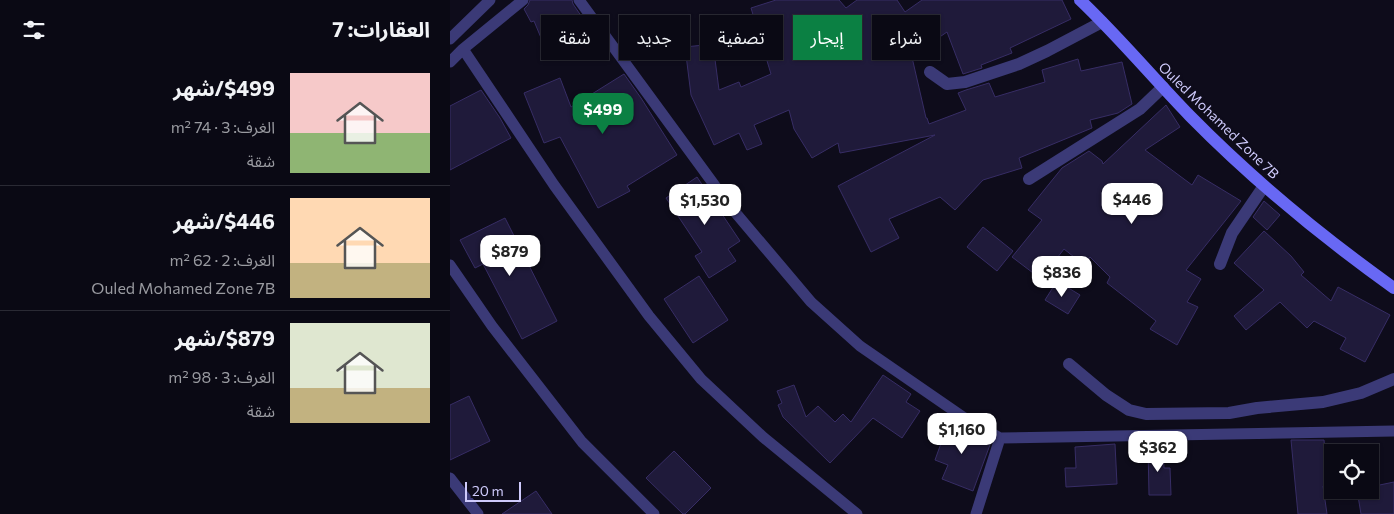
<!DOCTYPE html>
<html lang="ar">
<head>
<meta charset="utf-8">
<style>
	:root { --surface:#0a0914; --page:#181722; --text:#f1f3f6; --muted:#999aa0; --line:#2a2a34; --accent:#0b8043 }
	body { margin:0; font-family:Commissioner,"Noto Sans Arabic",sans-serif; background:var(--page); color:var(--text); direction:rtl; height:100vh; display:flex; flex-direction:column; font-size:19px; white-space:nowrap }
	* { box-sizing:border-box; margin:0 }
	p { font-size:16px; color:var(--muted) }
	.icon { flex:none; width:28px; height:28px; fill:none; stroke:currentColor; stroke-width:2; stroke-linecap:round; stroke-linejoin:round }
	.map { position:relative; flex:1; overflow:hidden; direction:ltr }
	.side { display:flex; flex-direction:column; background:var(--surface); width:450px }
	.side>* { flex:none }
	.guide { position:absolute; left:15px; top:15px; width:475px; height:45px; direction:rtl; display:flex; gap:10px }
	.tools { position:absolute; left:874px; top:444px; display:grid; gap:10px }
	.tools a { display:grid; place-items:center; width:55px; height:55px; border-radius:0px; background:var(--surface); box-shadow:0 1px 4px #0004,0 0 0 1px var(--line); font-size:25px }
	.scale { position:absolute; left:15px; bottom:12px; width:56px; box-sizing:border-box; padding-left:5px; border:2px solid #cecafb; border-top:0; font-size:14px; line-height:18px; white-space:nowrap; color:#cecafb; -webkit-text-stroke:4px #0e0c1b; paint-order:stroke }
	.price { position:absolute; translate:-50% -42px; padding:0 11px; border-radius:10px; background:#fff; color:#222; font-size:16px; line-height:32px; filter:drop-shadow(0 1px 2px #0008) }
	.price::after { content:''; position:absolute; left:50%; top:30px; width:15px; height:11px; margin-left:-8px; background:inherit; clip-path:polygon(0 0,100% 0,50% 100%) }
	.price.selected { background:var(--accent); color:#fff }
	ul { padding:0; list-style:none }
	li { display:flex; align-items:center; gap:15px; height:125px; padding:0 20px }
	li+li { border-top:1px solid var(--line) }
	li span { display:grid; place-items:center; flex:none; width:140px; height:100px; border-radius:0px; color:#555 }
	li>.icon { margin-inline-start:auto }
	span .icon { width:60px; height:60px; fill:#fffc; stroke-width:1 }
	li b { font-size:21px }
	h2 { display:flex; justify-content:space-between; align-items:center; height:60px; padding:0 20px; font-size:21px }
	.pill { padding:0 18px; border-radius:0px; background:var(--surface); box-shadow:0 1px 4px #0004,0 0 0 1px var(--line); font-size:18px; line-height:45px }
	.pill.selected { background:var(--accent); color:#fff }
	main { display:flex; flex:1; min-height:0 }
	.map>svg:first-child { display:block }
</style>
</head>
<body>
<main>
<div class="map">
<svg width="944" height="514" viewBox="0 0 944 514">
	<rect width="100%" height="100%" fill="#0e0c1b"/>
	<path fill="#1f1a3a" stroke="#372d65" d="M80,0h42l1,4 15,22 -44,19 -10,-24 -3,1 -7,-13 4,-4z
		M326,0h63l7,8 11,-8h40l8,12 17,-12h140l9,19 -61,29 2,5 -31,12 1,3 -19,6 -16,-42 -28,19 -8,2 15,65h1l2,6 37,-14 -8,-17 8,-3 23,-7 6,14 50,-15 -3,-12 36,-11 3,12 41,-9 10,42 -14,9 -28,7 2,8 -73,30 3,10 -39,12 -28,30 -15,-13 -51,22 10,19 -28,14 -33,-66 97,-51 -95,18 -2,-10 -26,15 -18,-29 -5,-19 -35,15 8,19 -15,6 -8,-17 -25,12 -23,-50 -6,-48 28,-3 6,46 20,-8 2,5 30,-13 -20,-66z
		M174,74l17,24 36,57 -50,31 3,5 -32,17 -38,-71 -16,6 -20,-50 36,-15 11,29z
		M31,90l19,28 11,20 -61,32v-64z
		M716,105l14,22 -35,23 47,35 6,-10 43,26 -55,69 15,9 -14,23 11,5 -21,38 -27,-16 6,-8 -49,-38 3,-6 -20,-20 -6,8 -20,-16 -23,30 -29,-22 30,-37 -14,-10 34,-42 27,-17 13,10 1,3z
		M247,177l43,64 -12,8 8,12 -27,17 -14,-22 7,-4 -36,-54z
		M814,201l16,14 -13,15 -14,-13z
		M55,218l52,103 -35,18 -39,-75 -8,4 -15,-28z
		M533,227l30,24 -16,20 -30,-24z
		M814,231l27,25 13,16 -3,3 30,26 7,-14 52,28 -25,47 -25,-13 6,-11 -32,-17 -7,7 -27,-26 -34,28 -12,-14 30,-26 -30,-27z
		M249,276l29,44 -35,23 -29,-44z
		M607,281l23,14 -12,19 -23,-14z
		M433,375l28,19 -5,8 14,9 -18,27 -29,-20 -43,45 -47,-46 -5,-12 4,-2 -5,-12 17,-6 12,32 12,-11 17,16 8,-8 8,8z
		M19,396l21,45 -40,19v-55z
		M499,421l15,5 27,16 -18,49 -31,-12 6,-14 -13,-5z
		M841,440h33l4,46h-5l4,28h-29z
		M665,444l2,40 -51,3 -1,-19h11l-1,-21z
		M698,447h15l1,21h6l1,27h-22z
		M224,451l37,37 -26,26h-2l-37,-36z
		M944,482v32h-33l-4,-24h13v-3z
		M86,491l16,23h-50z"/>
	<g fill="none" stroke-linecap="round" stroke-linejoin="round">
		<path stroke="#3b3a77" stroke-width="11" d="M129,0l150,205 82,97 49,44 103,71 37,21 394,-7
			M0,39l40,-39
			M13,49l91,136 95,131 52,63 62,58 94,77
			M0,62l13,-13 60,-49
			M0,265l42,61 90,116 72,72
			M0,478l28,36
			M526,514l24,-76"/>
		<path stroke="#3b3a77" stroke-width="12" d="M480,72l17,12 18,-2 54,-18 28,-13 55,-29
			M579,179l111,-70 23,-22
			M770,264l12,-31 32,-47
			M619,364l37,31 23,15 17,4 83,-1 28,-5 66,-6 38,-9 33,-14"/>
		<path stroke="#6868f4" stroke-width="12" d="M630,0c39,37 73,78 110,116 63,64 131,120 204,172"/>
	</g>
	<g text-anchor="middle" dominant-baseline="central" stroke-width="5" stroke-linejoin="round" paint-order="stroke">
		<g font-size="14" fill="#cecafb" stroke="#0e0c1b">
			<text transform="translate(769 120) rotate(44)">Ouled Mohamed Zone 7B</text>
		</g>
	</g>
</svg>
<div class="tools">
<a><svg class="icon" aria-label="locate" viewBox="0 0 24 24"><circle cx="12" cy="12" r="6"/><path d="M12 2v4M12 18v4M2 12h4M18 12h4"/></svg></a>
</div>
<div class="scale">20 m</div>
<b class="price selected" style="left:153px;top:135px">$499</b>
<b class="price" style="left:682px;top:225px">$446</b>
<b class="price" style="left:255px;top:226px">$1,530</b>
<b class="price" style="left:60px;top:277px">$879</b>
<b class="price" style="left:612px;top:298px">$836</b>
<b class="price" style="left:512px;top:455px">$1,160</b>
<b class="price" style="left:708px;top:473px">$362</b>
<div class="guide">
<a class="pill">شراء</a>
<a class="pill selected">إيجار</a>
<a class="pill">تصفية</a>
<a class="pill">جديد</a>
<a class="pill">شقة</a>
</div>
</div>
<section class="side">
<h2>العقارات: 7<svg class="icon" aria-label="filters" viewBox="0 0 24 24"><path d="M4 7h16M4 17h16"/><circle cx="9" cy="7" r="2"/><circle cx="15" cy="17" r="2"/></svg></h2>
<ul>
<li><span style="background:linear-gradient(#f6c9c9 60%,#8fb573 0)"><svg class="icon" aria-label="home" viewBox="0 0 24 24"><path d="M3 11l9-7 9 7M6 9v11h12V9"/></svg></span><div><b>$499/شهر</b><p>الغرف: 3 · 74 m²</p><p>شقة</p></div></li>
<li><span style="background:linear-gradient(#ffd9b3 65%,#c2b280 0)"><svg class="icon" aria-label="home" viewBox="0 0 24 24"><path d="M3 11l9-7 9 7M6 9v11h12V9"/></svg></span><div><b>$446/شهر</b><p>الغرف: 2 · 62 m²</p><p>Ouled Mohamed Zone 7B</p></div></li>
<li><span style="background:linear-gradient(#dfe7d0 65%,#c2b280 0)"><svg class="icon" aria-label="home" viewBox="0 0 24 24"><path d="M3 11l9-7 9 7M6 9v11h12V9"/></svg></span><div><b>$879/شهر</b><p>الغرف: 3 · 98 m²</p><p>شقة</p></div></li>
</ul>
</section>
</main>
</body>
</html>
